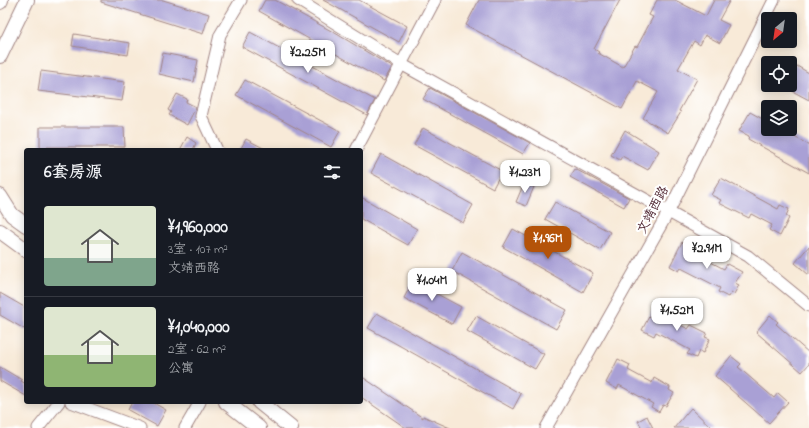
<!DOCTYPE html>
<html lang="zh">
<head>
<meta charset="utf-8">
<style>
	:root { --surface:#171b24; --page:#20242c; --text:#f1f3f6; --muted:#9ea1a6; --line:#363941; --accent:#b45309 }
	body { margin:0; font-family:"Indie Flower","LXGW WenKai TC",sans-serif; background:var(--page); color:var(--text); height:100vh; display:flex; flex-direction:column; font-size:15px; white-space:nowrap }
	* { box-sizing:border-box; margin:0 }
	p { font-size:13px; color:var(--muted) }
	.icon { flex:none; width:22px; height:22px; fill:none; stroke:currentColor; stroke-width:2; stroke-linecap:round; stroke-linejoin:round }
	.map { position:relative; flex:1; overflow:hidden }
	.sheet { position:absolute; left:24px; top:148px; width:339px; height:256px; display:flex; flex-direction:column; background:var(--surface); border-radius:4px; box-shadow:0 2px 10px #0003 }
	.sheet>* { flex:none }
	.needle { width:26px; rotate:209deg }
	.tools { position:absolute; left:761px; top:12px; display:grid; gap:8px }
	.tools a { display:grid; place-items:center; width:36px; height:36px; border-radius:4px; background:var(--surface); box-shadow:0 2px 10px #0003; font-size:20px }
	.price { position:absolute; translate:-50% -34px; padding:0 9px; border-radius:8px; background:#fff; color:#222; font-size:13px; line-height:26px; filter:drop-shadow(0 1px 2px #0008) }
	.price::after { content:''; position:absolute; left:50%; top:24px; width:12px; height:9px; margin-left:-6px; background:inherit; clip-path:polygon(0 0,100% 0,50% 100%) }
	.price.active { background:var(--accent); color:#fff }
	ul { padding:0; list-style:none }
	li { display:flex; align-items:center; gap:12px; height:100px; padding:0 20px }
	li+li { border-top:1px solid var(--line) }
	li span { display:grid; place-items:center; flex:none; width:112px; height:80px; border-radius:4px; color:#555 }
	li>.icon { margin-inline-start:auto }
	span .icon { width:48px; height:48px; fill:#fffc; stroke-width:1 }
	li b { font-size:17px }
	h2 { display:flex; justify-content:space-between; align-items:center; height:48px; padding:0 20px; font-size:17px }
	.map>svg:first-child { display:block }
</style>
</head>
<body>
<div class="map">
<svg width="809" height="428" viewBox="0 0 809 428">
	<rect width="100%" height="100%" fill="#fff"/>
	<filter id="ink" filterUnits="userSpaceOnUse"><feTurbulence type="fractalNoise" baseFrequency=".025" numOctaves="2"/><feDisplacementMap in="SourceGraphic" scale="8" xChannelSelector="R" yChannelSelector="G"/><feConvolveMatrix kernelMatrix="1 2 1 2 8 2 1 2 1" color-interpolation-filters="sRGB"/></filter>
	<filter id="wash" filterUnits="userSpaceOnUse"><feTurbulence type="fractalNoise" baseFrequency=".012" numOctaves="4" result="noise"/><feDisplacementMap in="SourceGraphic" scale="16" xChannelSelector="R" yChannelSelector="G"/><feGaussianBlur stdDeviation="0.9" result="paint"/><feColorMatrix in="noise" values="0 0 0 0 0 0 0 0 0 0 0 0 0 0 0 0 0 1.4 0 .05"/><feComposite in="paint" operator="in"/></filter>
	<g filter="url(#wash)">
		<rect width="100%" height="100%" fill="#f8ead8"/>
		<g id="blocks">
			<path fill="#a9a0d5" d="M101,0h62l46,14 -6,20 -102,-32z
				M265,0h10l60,33 57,34 -8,14 -125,-70z
				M323,0h36l48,26 -8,16z
				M479,0h141l-26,49 5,3 -1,1 25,14 12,-21 2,1 16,-30 -4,-2 8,-15h18l31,16 8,-16h16l-11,20 10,5 -9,18 -15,-8 -5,10 -6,-4 -16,28 19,10 -18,32 2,1 -13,21 -25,-15 15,-26 -21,-11 -15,28 -156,-84z
				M250,32l125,68 -8,15 -125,-68z
				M74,34l56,9 -2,12 -56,-9z
				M163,53l35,7 -4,22 -35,-8z
				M790,62l19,11v27l-28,-15h9z
				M41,71l84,11 -3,19 -84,-10z
				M245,80l95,51 -9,16 -95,-52z
				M430,88l100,55 -7,11 -100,-55z
				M177,94l10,5 -1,3 10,5 -9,18 -18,-10 2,-3 -3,-2z
				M750,112l18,10v7h12l29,16v28l-61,-34 1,-3 -10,-5z
				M40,127h84l1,20h-85z
				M423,128l79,43 -9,17 -79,-43z
				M625,130l34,21 -11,19 -26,-14 -2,4 -9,-5z
				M187,137l9,6 -3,7h-13z
				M246,139l21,11h-27z
				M381,154l92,51 -10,18 -92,-50z
				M575,169l54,29 -5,9 -54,-30z
				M721,178l57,31 2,-4 9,4 -3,7 3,2 -9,18 -11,-6 3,-5 -21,-11 -2,4 -30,-15 2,-3 -10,-5z
				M524,183l10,4 -8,19 -10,-4z
				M361,197l56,32 -9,16 -47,-26z
				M555,202l55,30 -10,18 -55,-31z
				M513,229l80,44 -10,19 -80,-45z
				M682,242l12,6 -2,4 32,17 3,-5 15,8 -7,11 4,2 -5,9 -3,-2 -3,5 -10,-5 2,-4 -39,-20 -2,3 -9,-5z
				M809,246v29l-14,-12z
				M462,252l105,58 -11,19 -104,-58z
				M413,281l48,26 -9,17 -48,-26z
				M0,293l26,15v22l-26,-15z
				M655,305l11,7 -2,4 24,13 3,-4 16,8 -2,4 5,2 -7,14 -4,-2 -3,7 -9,-4 3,-4 -34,-18 -2,4 -12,-6z
				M377,313l144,81 -8,15 -145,-81z
				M770,315l8,7 -2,2 33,29v11l-7,8 -46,-40z
				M476,316l68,38 -9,15 -68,-38z
				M731,356l10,8 -3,3 36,31 4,-5 10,9 -19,21 -54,-47z
				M618,359l12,6 -2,5 24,13 2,-5 16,9 -1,3 5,3 -8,13 -3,-1 -4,7 -8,-5 2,-3 -34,-19 -2,4 -11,-6z
				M0,367l22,13 -1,1 5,3v12l-26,-15z
				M361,376l62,42v-2l27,12h-44l-45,-31z
				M132,402h20l14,8 -9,16 -29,-16z
				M691,408l21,20h-38z
				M647,416l6,12h-11l-4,-7z"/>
		</g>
	</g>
	<g filter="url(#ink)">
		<use href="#blocks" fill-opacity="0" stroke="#a18482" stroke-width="1"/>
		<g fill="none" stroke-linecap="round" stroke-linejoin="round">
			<defs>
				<path id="minor" d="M298,0l103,64 347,192 61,50
					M217,150l-16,-34 19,-81 21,-35
					M356,150l79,-150
					M71,402l69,26
					M38,428l21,-26
					M185,428l15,-26
					M546,428l123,-217 105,-211"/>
				<path id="major" d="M0,2l1,-2
					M0,56l27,-56
					M0,196l12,19 14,10
					M0,231l26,19
					M226,402l33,26
					M259,402l32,26"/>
			</defs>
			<use href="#minor" stroke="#a18482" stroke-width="13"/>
			<use href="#major" stroke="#a18482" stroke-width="16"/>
			<use href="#minor" stroke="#fff" stroke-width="11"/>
			<use href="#major" stroke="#fff" stroke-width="14"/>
		</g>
	</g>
	<g text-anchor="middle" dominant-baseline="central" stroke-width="4" stroke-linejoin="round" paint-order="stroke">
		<g font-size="13" fill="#4a1f2b" stroke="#fff">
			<text transform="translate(653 210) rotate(-62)">文靖西路</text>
		</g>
	</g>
</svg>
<div class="tools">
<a><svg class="needle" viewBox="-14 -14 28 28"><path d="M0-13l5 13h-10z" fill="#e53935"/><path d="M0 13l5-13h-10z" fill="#9ea1a6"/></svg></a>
<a><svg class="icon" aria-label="locate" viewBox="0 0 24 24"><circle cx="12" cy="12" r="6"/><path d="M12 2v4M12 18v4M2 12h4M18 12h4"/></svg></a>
<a><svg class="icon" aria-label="layers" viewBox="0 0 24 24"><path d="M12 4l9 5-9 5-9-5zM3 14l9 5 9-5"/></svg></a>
</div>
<b class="price" style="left:308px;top:74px">¥2.25M</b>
<b class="price" style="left:525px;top:194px">¥1.23M</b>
<b class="price active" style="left:548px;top:260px">¥1.96M</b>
<b class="price" style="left:707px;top:270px">¥2.91M</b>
<b class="price" style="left:432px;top:302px">¥1.04M</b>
<b class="price" style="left:677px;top:332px">¥1.52M</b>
<section class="sheet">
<h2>6套房源<svg class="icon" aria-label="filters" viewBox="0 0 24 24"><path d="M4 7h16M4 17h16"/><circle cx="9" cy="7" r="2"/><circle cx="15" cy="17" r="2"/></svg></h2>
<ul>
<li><span style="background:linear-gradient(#dfe7d0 65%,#7fa58c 0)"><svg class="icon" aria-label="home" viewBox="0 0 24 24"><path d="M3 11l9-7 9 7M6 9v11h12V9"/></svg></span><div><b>¥1,960,000</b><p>3室 · 107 m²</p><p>文靖西路</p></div></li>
<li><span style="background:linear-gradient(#dfe7d0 60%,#8fb573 0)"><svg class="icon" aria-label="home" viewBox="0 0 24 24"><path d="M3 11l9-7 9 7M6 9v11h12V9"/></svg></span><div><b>¥1,040,000</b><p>2室 · 62 m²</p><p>公寓</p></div></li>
</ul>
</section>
</div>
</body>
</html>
